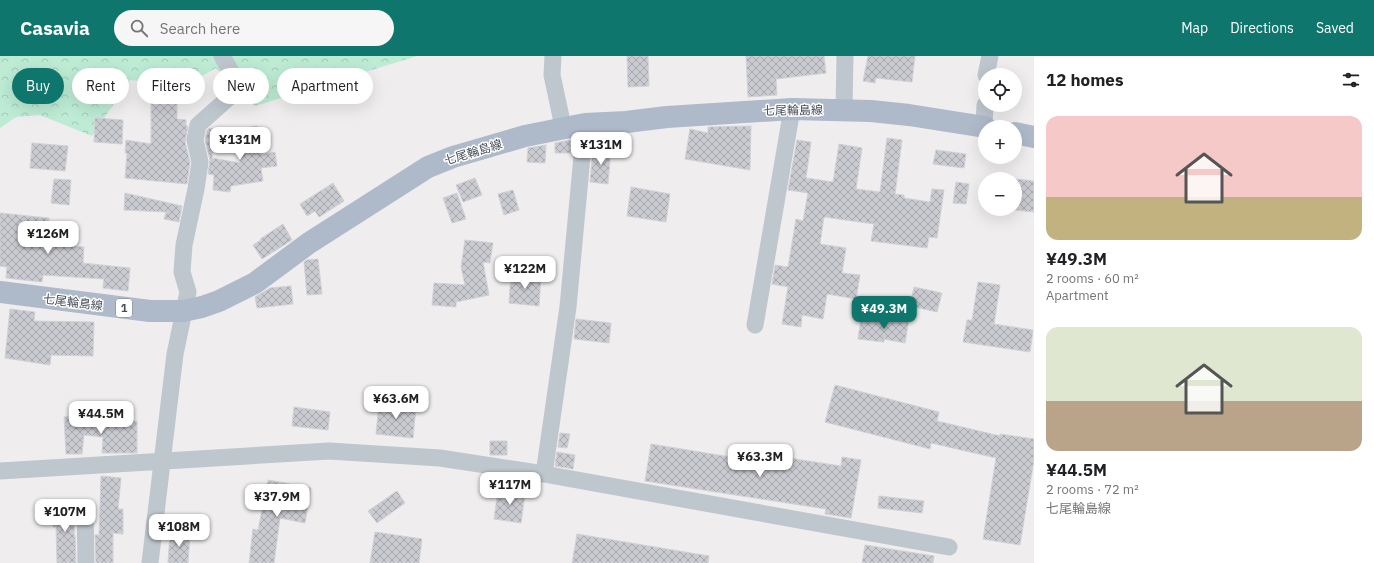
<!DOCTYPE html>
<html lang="en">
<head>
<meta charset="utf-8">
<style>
	:root { --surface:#fff; --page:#f6f6f6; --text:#202124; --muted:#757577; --accent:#0f766e }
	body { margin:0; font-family:"IBM Plex Sans","Noto Sans JP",sans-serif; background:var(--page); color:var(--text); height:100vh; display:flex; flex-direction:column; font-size:15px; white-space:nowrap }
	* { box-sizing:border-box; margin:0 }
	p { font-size:13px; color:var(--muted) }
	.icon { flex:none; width:22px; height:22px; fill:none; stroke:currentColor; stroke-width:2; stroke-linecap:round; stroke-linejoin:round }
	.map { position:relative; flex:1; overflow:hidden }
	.sheet { display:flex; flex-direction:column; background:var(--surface); width:340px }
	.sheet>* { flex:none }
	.hud { position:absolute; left:12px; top:12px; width:380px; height:36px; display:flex; gap:8px }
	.controls { position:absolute; left:978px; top:12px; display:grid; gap:8px }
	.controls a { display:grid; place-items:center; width:44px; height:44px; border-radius:50%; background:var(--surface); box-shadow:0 4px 16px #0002; font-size:20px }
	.price { position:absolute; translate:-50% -34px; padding:0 9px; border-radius:8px; background:#fff; color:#222; font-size:13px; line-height:26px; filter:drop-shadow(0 1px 2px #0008) }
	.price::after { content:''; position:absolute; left:50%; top:24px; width:12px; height:9px; margin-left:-6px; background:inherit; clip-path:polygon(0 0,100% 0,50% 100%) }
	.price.on { background:var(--accent); color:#fff }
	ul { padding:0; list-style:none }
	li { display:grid; align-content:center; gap:8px; height:212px; padding:0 12px }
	li span { display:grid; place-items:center; height:124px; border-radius:12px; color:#555 }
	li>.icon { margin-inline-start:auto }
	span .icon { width:72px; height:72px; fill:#fffc; stroke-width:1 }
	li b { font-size:17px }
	h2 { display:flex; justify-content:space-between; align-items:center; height:48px; padding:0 12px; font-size:17px }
	.tag { padding:0 14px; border-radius:18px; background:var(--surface); box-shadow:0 4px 16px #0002; font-size:14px; line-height:36px }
	.tag.on { background:var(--accent); color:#fff }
	header { display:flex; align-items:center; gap:24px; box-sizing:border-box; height:56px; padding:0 20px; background:var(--accent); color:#fff }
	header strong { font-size:19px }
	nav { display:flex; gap:22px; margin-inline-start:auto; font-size:14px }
	.search { width:280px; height:36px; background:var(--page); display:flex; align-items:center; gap:10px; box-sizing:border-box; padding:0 14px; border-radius:22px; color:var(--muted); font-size:15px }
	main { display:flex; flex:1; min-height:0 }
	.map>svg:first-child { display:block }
</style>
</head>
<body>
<header>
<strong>Casavia</strong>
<div class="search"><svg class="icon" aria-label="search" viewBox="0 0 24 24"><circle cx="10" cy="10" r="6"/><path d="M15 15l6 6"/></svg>Search here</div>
<nav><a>Map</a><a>Directions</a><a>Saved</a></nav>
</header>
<main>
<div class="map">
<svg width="1034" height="507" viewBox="0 0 1034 507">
	<defs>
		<pattern id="forest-crowns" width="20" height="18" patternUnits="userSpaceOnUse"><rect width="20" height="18" fill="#bdebd4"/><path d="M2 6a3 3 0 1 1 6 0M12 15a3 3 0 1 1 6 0" fill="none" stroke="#a4cbb8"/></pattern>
		<pattern id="building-cross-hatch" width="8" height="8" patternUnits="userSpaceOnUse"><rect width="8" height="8" fill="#cacbd1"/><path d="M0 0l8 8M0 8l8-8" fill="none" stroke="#a6a7ad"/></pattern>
	</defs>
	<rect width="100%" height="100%" fill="#efeded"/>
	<path fill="url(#forest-crowns)" d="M0,0h417l-162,50 -39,-38 -30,17 -56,-5 -38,56 -52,-21 -24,2 -16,11z"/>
	<path fill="url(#building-cross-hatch)" stroke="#d1d2d8" d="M627,0h21l1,30 -21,1z
		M746,0h78l2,17 -50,6 1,16 -29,2z
		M868,0h47l-3,26 -36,-4 -1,5 -12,-2z
		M145,23l13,1v15h-13z
		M151,44h26v19l9,1v6h2l-3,16 5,20 -3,22 -62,-6 2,-25h-2l1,-13 25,4z
		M95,62l28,2 -1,24 -28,-2z
		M257,70l4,29 14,-3 2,14 -16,2 2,13 -32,5 -1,6 -17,-2 1,-15 -6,-1 2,-14 -5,-20 2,-10 3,-2 4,1 -2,29 28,5 -3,-34z
		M751,70l-1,44 -65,-11 5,-30 18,4v-6z
		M887,82l15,2 -7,54 9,1v3l26,4 2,-13 12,1 -7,48 -8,-1 -2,11 -56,-7 3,-17 -50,-7 -4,27 26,4 -4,25 18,2 -4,24 -29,-5 -4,25 -21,-4 -1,12 -19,-3 6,-37 -16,-3 3,-19 13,2 8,-48 7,2 5,-28 -20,-3 9,-50 14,2 -5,36 27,4 6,-38 23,4 -6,41 24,3z
		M571,84h3l-2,13h-17v-10z
		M32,87l36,3 -3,25 -35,-3z
		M546,89l-1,18 -18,-1 1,-14z
		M593,92l18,1 -3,35 -18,-2z
		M936,94l30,4 -2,14 -31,-4z
		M475,122l7,17 -19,7 -7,-17z
		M54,123l17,1 -2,25 -18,-2z
		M1015,123l19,2v31l-19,-2z
		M956,126l13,2 -3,20 -13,-1z
		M333,127l11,18 -25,16 -4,-6 -8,5 -7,-12z
		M631,131l39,7 -4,28 -39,-6z
		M513,134l6,20 -15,5 -6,-21z
		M125,137l57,13 -3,16 -15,-3 2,-7 -42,-2z
		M457,137l9,26 -14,4 -9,-25z
		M0,157l49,5 -3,26 38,3 -1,16 47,5 -2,23 -25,-3 1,-9 -61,-4 -1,7 -36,-4 1,-11 -7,-1z
		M283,168l9,16 -30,19 -9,-14 8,-5 -1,-1z
		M465,184l28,3 -3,20 -7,-1 6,33 -33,7v5l-24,-2 2,-22 31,2 -4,-18z
		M318,203l4,35 -15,1 -3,-33 3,-2z
		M511,217l30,3 -2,30 -30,-3z
		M978,226l22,3 -6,39 39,6 -3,22 -67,-10 4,-22h5z
		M291,230l2,18 -36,4 -2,-11 15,-9z
		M914,231l28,6 -5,19 -27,-6z
		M10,253l25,3 -1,9 60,1 -1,34 -42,-1 -1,10 -45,-7z
		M893,260l16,3 -4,24 -21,-4v3l-26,-3 3,-21 31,4z
		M576,263l35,4 -2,20 -35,-4z
		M835,329l104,27 -2,9 63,15v-2l34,5v21l-14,85 -37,-6 13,-81 -65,-15 -1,6 -105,-27z
		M379,347l37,4 -3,31 -37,-4z
		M294,351l36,5 -2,18 -36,-4z
		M92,359v6h45v32h-35l1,-16 -19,-2 -2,19h-16l-2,-37z
		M560,377l10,1 -3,14 -9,-1z
		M490,385h17v14h-17z
		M651,388l98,16 1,-8 91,14 1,-9 19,3 -10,58 -26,-4 1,-5 -181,-28z
		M557,396l18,3 -2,14 -18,-3z
		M101,420l20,2 -3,31h5v25l-10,-1v30h-17l-1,-28h4z
		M268,424l43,8 -6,35 -25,-5 -6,45h-25l4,-34 5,1z
		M498,434l27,4 -4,29 -27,-4z
		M397,435l8,12 -28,20 -9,-12z
		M879,440l45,5 -2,12 -44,-5z
		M55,448l21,3 -2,28h1l1,28h-19l-1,-36h-3z
		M375,476l47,7 -3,24h-49z
		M170,477l20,1 -2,29h-20z
		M577,478l132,22 -1,7h-136z
		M865,489l69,11 -1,7h-71z"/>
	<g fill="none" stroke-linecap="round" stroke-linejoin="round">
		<path stroke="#bec6ce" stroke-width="17" d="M553,0l-1,19 9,42 1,13
			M986,19l4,-19
			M844,54l1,-54
			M984,71l1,-22
			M755,269l37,-216
			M0,415l329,-20 111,7 104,16 405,73
			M544,418l24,-167 17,-183
			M85,454l1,53
			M150,507l25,-209 13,-62 -6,-20 2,-27 12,-56 4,-27 -5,-22 3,-15 36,-32 -1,-18 -11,-19"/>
		<path stroke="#aeb9ca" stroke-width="22" d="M1015,77l19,4
			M0,236l150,19h33l19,-4 17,-6 36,-18 54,-40 119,-76 25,-10 72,-21 60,-12 41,-2 41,-5 125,-8 79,2 38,4 76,12"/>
	</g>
	<g text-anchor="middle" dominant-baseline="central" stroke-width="3" stroke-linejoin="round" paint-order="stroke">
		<rect fill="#fff" stroke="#7e838b" stroke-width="1" x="116" y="243" width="16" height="18" rx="3"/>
		<g font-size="11" font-weight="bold" fill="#464e59">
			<text x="124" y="252">1</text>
		</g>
		<g font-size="12" fill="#464e59" stroke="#fff">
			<text transform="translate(793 54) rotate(-1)">七尾輪島線</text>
			<text transform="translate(473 96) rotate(-17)">七尾輪島線</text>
			<text transform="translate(73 246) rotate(7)">七尾輪島線</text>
		</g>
	</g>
</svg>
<div class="controls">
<a><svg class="icon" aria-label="locate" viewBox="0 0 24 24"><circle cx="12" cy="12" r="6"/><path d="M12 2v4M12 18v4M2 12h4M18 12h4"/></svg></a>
<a>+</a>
<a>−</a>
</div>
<b class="price" style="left:240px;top:105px">¥131M</b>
<b class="price" style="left:601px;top:110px">¥131M</b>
<b class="price" style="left:48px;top:199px">¥126M</b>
<b class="price" style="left:525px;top:234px">¥122M</b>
<b class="price on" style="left:884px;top:274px">¥49.3M</b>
<b class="price" style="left:396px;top:364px">¥63.6M</b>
<b class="price" style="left:101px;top:379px">¥44.5M</b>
<b class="price" style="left:760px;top:422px">¥63.3M</b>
<b class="price" style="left:510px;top:450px">¥117M</b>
<b class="price" style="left:277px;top:462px">¥37.9M</b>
<b class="price" style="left:65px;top:477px">¥107M</b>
<b class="price" style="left:179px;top:492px">¥108M</b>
<div class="hud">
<a class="tag on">Buy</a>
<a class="tag">Rent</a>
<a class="tag">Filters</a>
<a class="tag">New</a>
<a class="tag">Apartment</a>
</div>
</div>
<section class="sheet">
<h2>12 homes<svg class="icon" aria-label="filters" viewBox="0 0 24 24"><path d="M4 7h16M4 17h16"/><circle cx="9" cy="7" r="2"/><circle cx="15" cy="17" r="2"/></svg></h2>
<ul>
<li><span style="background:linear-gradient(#f6c9c9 65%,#c2b280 0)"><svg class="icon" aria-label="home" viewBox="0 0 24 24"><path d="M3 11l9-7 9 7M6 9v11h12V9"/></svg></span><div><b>¥49.3M</b><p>2 rooms · 60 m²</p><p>Apartment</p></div></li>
<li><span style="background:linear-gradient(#dfe7d0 60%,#b9a48a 0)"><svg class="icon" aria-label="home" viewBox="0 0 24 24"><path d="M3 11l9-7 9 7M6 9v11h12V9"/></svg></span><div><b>¥44.5M</b><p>2 rooms · 72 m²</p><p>七尾輪島線</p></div></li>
</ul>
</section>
</main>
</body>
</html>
